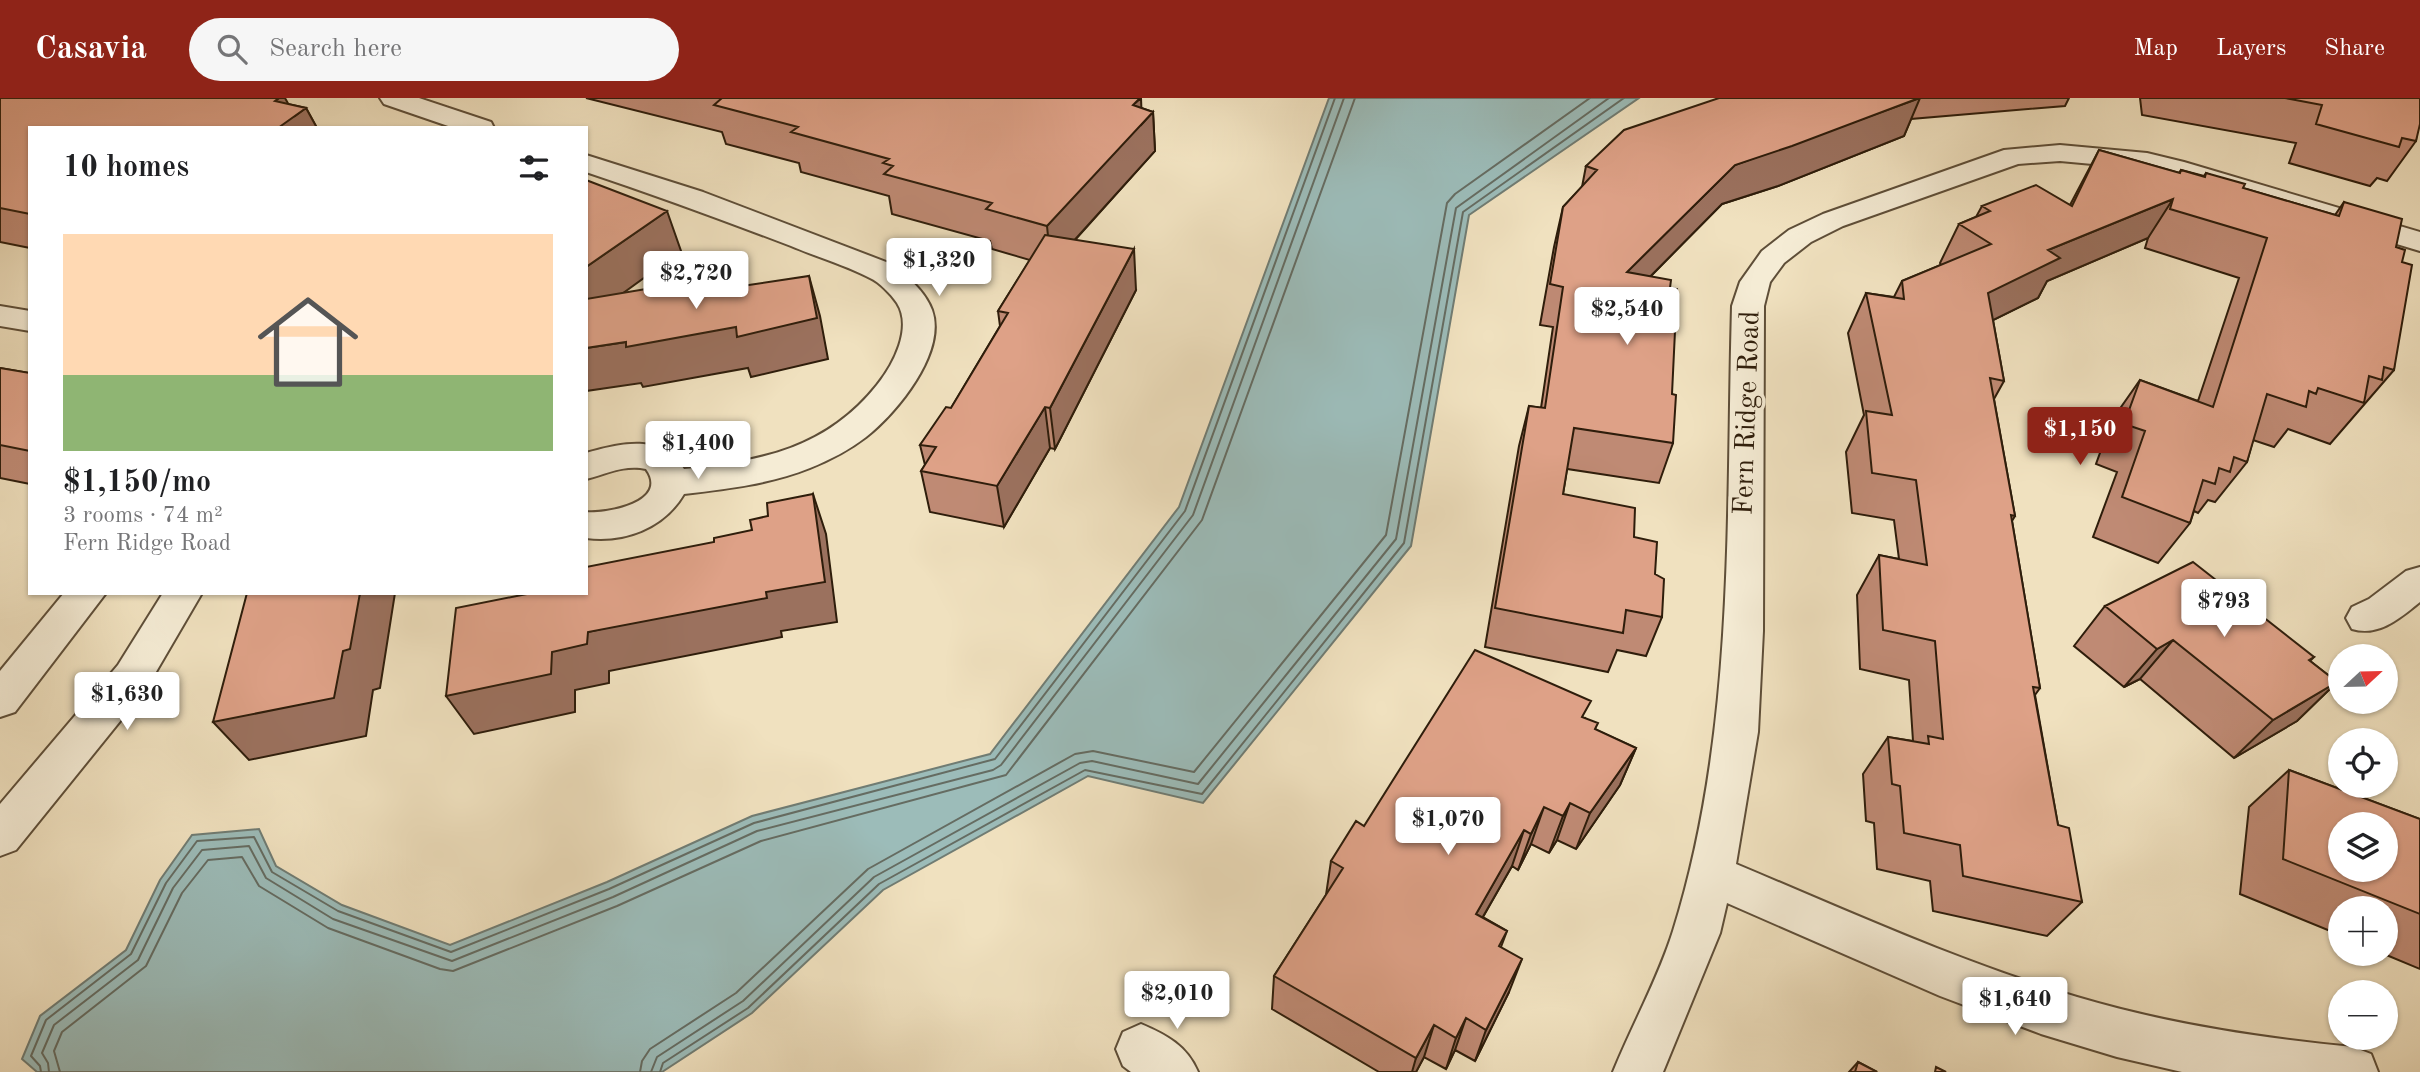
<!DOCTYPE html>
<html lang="en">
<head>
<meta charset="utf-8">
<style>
	:root { --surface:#fff; --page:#f6f6f6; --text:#202124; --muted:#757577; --line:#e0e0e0; --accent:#8f2418 }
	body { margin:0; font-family:"Old Standard TT",serif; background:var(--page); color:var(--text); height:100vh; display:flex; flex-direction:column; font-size:26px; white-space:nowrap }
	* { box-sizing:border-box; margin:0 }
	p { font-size:23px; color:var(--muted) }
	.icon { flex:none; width:38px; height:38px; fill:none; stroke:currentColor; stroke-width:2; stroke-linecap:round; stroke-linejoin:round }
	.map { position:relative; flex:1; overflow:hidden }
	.details { position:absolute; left:28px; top:28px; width:560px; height:469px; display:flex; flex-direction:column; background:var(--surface); border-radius:0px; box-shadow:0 2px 5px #0004 }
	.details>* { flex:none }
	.needle { width:46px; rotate:68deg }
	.controls { position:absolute; left:2328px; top:546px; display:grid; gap:14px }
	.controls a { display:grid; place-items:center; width:70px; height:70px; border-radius:50%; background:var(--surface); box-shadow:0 2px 5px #0004; font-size:35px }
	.price { position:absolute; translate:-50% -60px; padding:0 16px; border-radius:7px; background:#fff; color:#222; font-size:23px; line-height:46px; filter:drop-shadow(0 2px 4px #0008) }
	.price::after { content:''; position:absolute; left:50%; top:42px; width:21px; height:16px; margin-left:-10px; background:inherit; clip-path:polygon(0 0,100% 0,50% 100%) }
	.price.on { background:var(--accent); color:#fff }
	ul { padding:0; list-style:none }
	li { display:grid; align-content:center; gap:14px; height:371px; padding:0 35px }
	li+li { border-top:2px solid var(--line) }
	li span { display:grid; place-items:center; height:217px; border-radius:0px; color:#555 }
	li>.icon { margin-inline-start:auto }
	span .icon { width:126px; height:126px; fill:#fffc; stroke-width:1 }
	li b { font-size:30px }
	h2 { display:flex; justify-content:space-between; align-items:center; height:84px; padding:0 35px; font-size:30px }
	header { display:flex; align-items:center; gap:42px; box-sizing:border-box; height:98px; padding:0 35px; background:var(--accent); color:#fff }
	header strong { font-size:33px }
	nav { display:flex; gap:38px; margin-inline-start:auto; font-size:24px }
	.search { width:490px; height:63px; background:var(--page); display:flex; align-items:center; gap:18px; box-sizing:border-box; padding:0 24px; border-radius:38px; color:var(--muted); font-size:26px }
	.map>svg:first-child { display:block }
</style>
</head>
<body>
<header>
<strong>Casavia</strong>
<div class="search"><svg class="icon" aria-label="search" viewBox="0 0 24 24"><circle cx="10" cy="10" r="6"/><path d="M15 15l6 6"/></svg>Search here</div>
<nav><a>Map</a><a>Layers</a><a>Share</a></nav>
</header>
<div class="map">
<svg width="2420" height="974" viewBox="0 0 2420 974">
	<rect width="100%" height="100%" fill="#f0e1bf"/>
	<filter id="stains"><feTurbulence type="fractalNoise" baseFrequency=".00286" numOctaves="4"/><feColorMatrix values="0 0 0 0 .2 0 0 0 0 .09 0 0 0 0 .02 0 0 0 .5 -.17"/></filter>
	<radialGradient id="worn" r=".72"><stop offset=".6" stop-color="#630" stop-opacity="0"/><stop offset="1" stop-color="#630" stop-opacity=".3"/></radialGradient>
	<path fill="#9cbcb9" stroke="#707c73" stroke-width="2" d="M1329,0h310l-170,117 -58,331 -208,257 -115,-27 -205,114 -131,123 -90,59h-625l-15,-13 18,-43 86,-66 34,-70 32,-45 67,-6 17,37 66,39 108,40 157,-63 145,-66 238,-62 189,-247z"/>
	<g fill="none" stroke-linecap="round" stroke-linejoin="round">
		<path stroke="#656c62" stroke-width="2" d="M41,974l-1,-6 -9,-10 15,-36 85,-66 35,-71 31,-42 57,-4 18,35 66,39 113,41 158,-63 145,-66 241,-64 190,-248 150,-413
			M49,974l-1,-9 -6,-10 12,-28 84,-65 35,-72 29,-38 47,-4 17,32 67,41 119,42 161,-64 144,-66 236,-61 8,-5 192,-250 151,-417
			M60,974l-6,-21 8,-19 84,-66 36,-73 26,-33 34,-3 17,29 69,42 112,41 13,2 164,-65 144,-65 245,-66 196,-255 153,-422
			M640,974l2,-11 8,-12 86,-56 132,-124 207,-115 18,-3 101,21 192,-237 61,-332 8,-9 135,-96
			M651,974l6,-15 86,-56 131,-124 206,-114 12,-2 106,23 198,-245 60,-331 153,-110
			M660,974l3,-9 85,-55 131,-124 206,-114 117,24 202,-251 59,-331 161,-114"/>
		<defs>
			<path id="minor" d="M380,0h39l72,24 3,6h-40l-70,-24z
				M2060,47l87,8 37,9 236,70v19l-273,-82 -87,-8 -42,3 -175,62 -32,16 -27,21 -14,19 -6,24 -1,325 -5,101 -22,132c112,47 223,98 341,133 90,27 183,41 276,50l18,7 7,18h-196l-65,-15 -76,-23 -101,-38 -213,-93 -7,30 -57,139h-50c19,-47 45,-93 60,-141 63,-201 53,-417 59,-625l8,-24 22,-31 27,-21 34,-16 181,-64z
				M586,57l117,37 191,73c14,13 31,26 38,45 15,42 -35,103 -66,127 -17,13 -36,23 -56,31 -40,16 -83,21 -126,26 -20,34 -59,49 -98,44v-26c21,2 84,-10 60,-43 -21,-5 -40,5 -60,10v-26c34,-10 77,-20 98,16 77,-8 142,-20 193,-84 16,-20 36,-57 20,-82 -6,-9 -18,-21 -27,-25 -25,-13 -53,-21 -79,-32 -68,-26 -136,-51 -205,-74z
				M0,208l30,5v20l-30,-5z
				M2420,469v35c-20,16 -41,35 -68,27l-6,-11 6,-11 17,-8 37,-28z
				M64,495h42l-91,119 -15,5v-46z
				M163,495h39l-56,96 -130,161 -16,6v-52l118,-139z
				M1141,926c26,11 46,22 57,48h-67l-8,-6 -7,-17 7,-17z"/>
		</defs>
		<use href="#minor" stroke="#5e4e38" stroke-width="4"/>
		<use href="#minor" fill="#f5ecd5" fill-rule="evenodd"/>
	</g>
	<path fill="#bf8a74" stroke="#2e1d0b" stroke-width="2" d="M0,0l288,6 18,4 11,20h-287v120l-30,-6z
		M586,0h555v10l12,4 2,39 -80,89 61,50 -81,159 -5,-1 -46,79 -74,-15 -9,-41 4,-6 -5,-20 31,-37 49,-82 -2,-15 32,-51 -38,-11 -2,-8 -98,-27 -3,-18 -88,-24 -2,-9 -73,-19 -4,-12z
		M1719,0h350l-4,8 -154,13 -7,17 -126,50 -56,18 -71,72 19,12 3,155 -14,40 -92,-14 -4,25 71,43 21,37 7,43 -16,39 -29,-6 -9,22 -123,-25 34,-201 10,-40 12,2 12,-81 -13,-2 14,-78 9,-40 19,-20 4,-21z
		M2140,0h280l-4,43 -29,40 -10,-3 -7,8 -81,-23 7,-20 -154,-28z
		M2099,52l80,23 2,-3 23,6 2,-3 37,15 92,27 9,-13 52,45 6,15 -8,108 -64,74 -42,-15 -14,18 -21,-7 -6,22 -32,40 -7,-2 -10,13 -4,-2 -4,12 -32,40 -65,-26 24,-65 -21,-8 16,-44 28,-40 58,21 41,-123 -94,-30 3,-10 -101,43 -9,17 -45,22 11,61 -10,18 21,117 -3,5 28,167 -5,7 23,130 24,77 -35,34 -114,-25 -3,-30 -53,-12 -3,-46 -8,-2 -3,-47 25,-37 25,4 -4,-61 -49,-11 -3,-74 22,-40 20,4 -5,-39 -42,-7 -6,-61 18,-37 -16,-82 18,-40 28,4 8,-16 39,-16 -1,-2 19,-39 17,-7 6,-11 88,-1z
		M0,270l30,5v111l-30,-6z
		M2105,508l209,51 -4,4 27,21 -40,39 -63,37 -94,-79 -16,8 -50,-41z
		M1585,620l11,12 40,18 -16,37 -44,64 -19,-9 -8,13 -18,-9 -13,26 -6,-4 -29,51 24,14 -6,16 8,45 -34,69 -20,-11 -9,19 -22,-12 -8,15h-37l-107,-63 2,-33 52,-81 5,-34 33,-35z
		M2289,672l131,49v150l-36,-15 1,-46h-45v27l-100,-41 9,-87z
		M1858,964l19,10h-28z"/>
	<path fill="#9b715e" stroke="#2e1d0b" stroke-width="2" d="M279,0h6l10,18 11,-8 11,20h-39l-3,-27z
		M1141,0l1,26 11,-12 2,39 -104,115 -4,-40 86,-121z
		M1920,0l-16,38 -126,50 -56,18 -107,108 12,-40 108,-107z
		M2173,101l-25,39 -101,43 -9,17 -71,35 21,-40 60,-43z
		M667,113l14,40 -95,69v-53z
		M1134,151l2,41 -81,159 -5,-41z
		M809,178l11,40 8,43 -77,18 -3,-9 -105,19 -2,-4 -55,8v-43l40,-6 82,-51 -2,-12 14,40z
		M1045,309l5,41 -46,79 -7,-41z
		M813,396l13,40 11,88 -56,9 1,6 -173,34v12l-34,7v22l-101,22 -28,-38 142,-64 178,-40z
		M360,495h35l-15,95 -7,2 -7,46 -117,24 -36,-38 130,-71z
		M2173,542l-33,39 -16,8 33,-38z
		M2337,584l-40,39 -63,37 39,-38z
		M1636,650l-16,37 -44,64 14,-36z
		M1570,705l-13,37 -8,13 14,-37z
		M1544,709l-13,37 -13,26 13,-36z
		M1524,732l-12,36 -47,82 11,-34z
		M1522,861l-13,33 -34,69 11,-31z
		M1466,920l-11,32 -9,19 10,-31z
		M1434,927l-10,32 -8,15h-4l4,-14z"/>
	<path fill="#dea187" stroke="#2e1d0b" stroke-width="2" fill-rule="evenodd" d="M0,0h279l-4,3 31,7 -28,20h-248v86l-30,-6z
		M722,0h418l-7,7 20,7 -106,114 -61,-17 6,-6 -108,-29 9,-8 -10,-3 6,-4 -98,-27 7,-5 -84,-22z
		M1719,0h200l-127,48 -57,19 -108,107 44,8 -1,8 7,1 -5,105 4,1 -3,48 -99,-15 -11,66 72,14 -1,29 23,5 -2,32 9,5 -2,38 -36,-7 -3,23 -128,-25 34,-202 16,2 18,-121 -13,-3 13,-77 34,-37 -11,-4 38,-36z
		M2285,0h135v26l-4,17 -14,-3 -3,9 -83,-23 6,-19z
		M2099,52l81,23 1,-3 24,7 1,-4 39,11 -2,4 96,28 5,-14 58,17 -6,28 9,3 -3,12 10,3 -18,105 -10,-3 -2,13 -13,-4 -5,27 -46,-15 -2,6 -7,-3 -3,16 -39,-13 -20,68 -13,-5 -4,15 -11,-4 -4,16 -12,-4 -13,43 -68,-26 23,-66 -21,-7 16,-44 73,27 54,-169 -97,-29 3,-10 -125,51 12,8 -72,35 16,88 -14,-3 25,138 -4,-1 29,173 -7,-1 25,138 11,3 13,74 -119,-26 -3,-31 -56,-12 -4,-47 -8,-2 -4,-47 41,7 -1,-8 15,3 -8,-98 -52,-11 -4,-75 48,10 -11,-85 -44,-7 -6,-62 26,4 -26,-122 38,6 -2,-18 89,-37 -32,-20 31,-13 -8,-5 54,-21 36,21z
		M586,82l81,31 -81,56z
		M1045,137l89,14 -84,159 -5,-1 -48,79 -76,-15 15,-24 -16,-2 26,-38 5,1 57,-95 -10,-2z
		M809,178l8,42 -80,19 -1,-10 -110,20v-5l-40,6v-49l120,-20 2,12z
		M0,270l30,5v78l-30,-6z
		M813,396l12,88 -59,10 1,6 -179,34 -1,12 -35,8 -1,22 -105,22 10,-88 76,-15h54v-26l128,-25v-4l38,-8 -2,-10 18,-4 -1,-13z
		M2193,464l121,95 -5,3 28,22 -64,38 -100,-80 -16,9 -52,-43z
		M247,495h113l-10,56 -7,2 -9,47 -121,24z
		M1475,552l116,51 -9,16 16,6 -3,6 41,19 -46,65 -20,-10 -7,13 -19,-9 -13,27 -7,-4 -48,84 31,17 -8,15 23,13 -36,71 -20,-12 -10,20 -22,-13 -18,33 -142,-82 69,-108 -12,-7 25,-40 8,5z
		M2289,672l131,49v95l-137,-55zM2340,726h45v46h-45z
		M1858,964l19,10h-22z
		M1936,969l10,5h-11z"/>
	<g text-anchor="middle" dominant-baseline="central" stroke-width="7" stroke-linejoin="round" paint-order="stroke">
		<g font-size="28" fill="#2e1d0b" stroke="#f5ecd5">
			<text transform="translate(1748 315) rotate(-88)">Fern Ridge Road</text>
		</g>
	</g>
	<rect width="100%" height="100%" filter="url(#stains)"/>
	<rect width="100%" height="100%" fill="url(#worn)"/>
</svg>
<div class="controls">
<a><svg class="needle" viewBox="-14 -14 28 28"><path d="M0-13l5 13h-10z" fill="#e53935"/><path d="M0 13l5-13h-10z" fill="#757577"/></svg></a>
<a><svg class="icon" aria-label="locate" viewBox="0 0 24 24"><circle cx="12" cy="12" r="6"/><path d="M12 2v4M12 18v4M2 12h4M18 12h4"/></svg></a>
<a><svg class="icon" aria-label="layers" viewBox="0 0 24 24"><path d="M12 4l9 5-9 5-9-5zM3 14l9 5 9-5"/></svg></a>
<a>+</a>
<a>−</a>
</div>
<b class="price" style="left:939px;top:200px">$1,320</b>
<b class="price" style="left:696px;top:213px">$2,720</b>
<b class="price" style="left:1627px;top:249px">$2,540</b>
<b class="price on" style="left:2080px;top:369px">$1,150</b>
<b class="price" style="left:698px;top:383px">$1,400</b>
<b class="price" style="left:2224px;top:541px">$793</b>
<b class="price" style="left:127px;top:634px">$1,630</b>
<b class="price" style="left:1448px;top:759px">$1,070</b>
<b class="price" style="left:1177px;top:933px">$2,010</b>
<b class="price" style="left:2015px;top:939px">$1,640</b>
<section class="details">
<h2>10 homes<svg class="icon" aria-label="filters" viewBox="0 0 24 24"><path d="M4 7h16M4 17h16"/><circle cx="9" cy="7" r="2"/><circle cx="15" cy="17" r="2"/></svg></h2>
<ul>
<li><span style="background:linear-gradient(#ffd9b3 65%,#8fb573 0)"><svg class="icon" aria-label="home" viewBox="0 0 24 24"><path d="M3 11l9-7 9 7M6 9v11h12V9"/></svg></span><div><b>$1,150/mo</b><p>3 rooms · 74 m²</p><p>Fern Ridge Road</p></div></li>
</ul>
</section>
</div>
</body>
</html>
